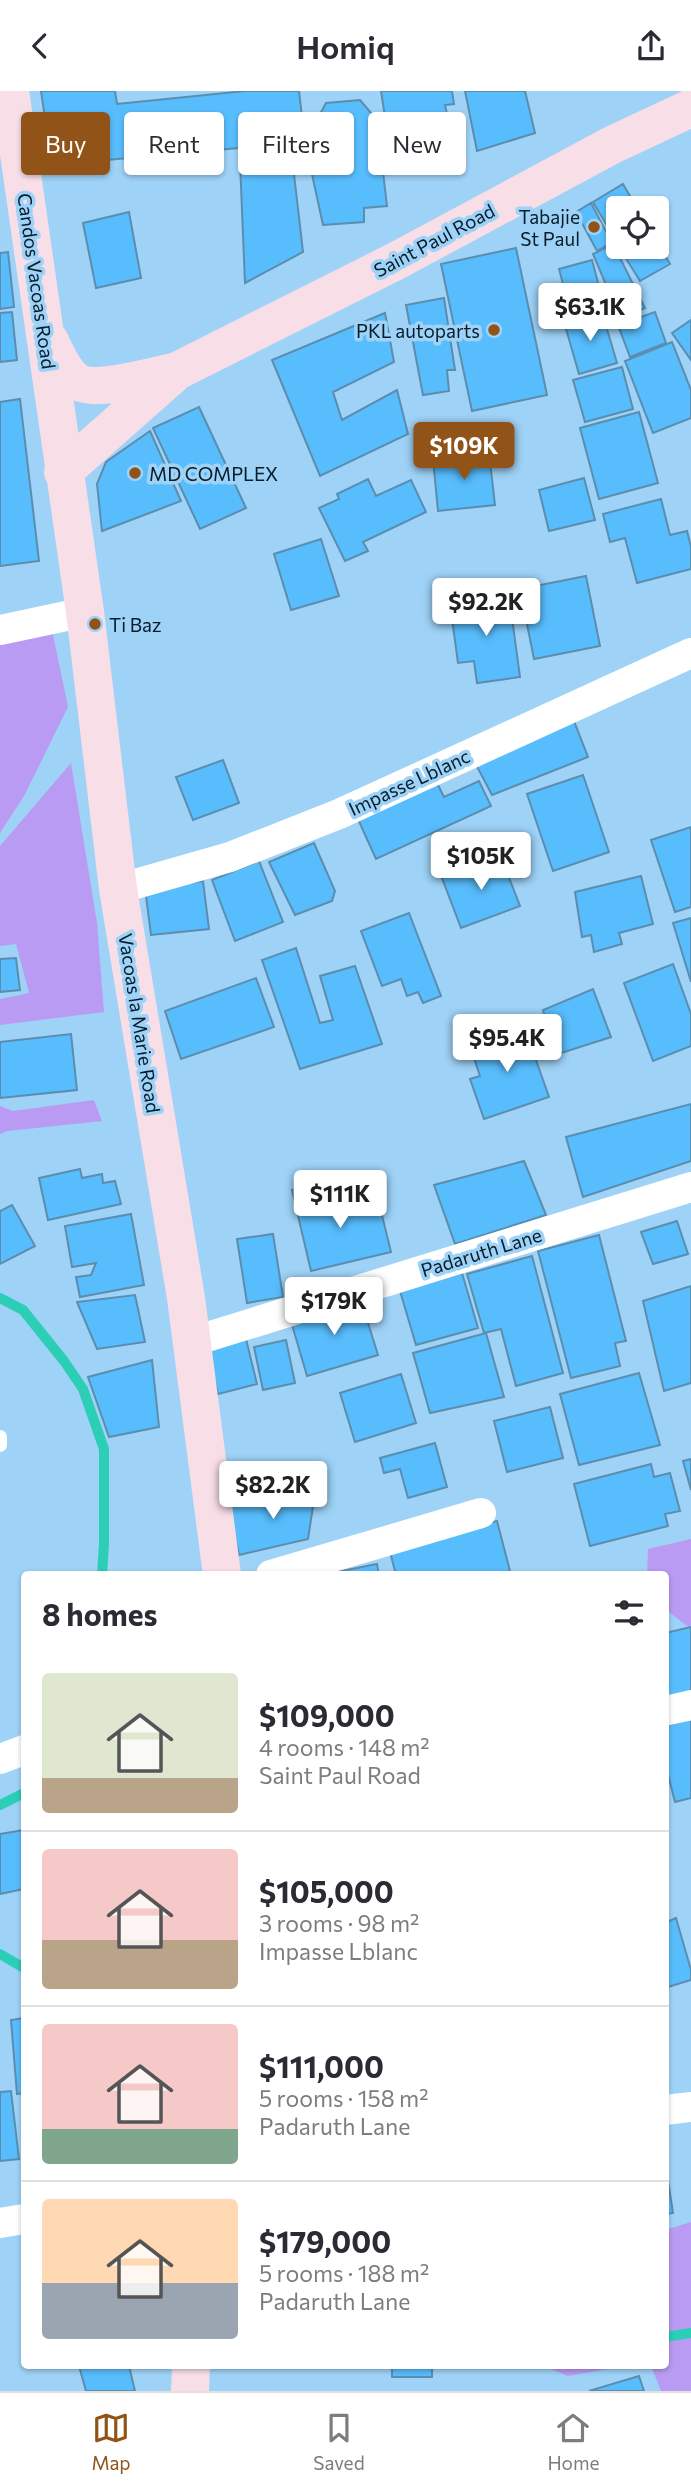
<!DOCTYPE html>
<html lang="en">
<head>
<meta charset="utf-8">
<style>
	:root { --surface:#fff; --page:#f2f2f3; --text:#2b2b33; --muted:#7c7c81; --line:#e1e1e2; --accent:#915317 }
	body { margin:0; font-family:Commissioner,sans-serif; background:var(--page); color:var(--text); height:100vh; display:flex; flex-direction:column; font-size:26px; white-space:nowrap }
	* { box-sizing:border-box; margin:0 }
	p { font-size:23px; color:var(--muted) }
	.icon { flex:none; width:38px; height:38px; fill:none; stroke:currentColor; stroke-width:2; stroke-linecap:round; stroke-linejoin:round }
	.map { position:relative; flex:1; overflow:hidden }
	.side { position:absolute; left:21px; top:1480px; width:648px; height:798px; display:flex; flex-direction:column; background:var(--surface); border-radius:7px; box-shadow:0 2px 5px #0004 }
	.side>* { flex:none }
	.banner { position:absolute; left:21px; top:21px; width:649px; height:63px; display:flex; gap:14px }
	.fabs { position:absolute; left:606px; top:105px; display:grid; gap:14px }
	.fabs a { display:grid; place-items:center; width:63px; height:63px; border-radius:7px; background:var(--surface); box-shadow:0 2px 5px #0004; font-size:35px }
	.price { position:absolute; translate:-50% -60px; padding:0 16px; border-radius:7px; background:#fff; color:#222; font-size:23px; line-height:46px; filter:drop-shadow(0 2px 4px #0008) }
	.price::after { content:''; position:absolute; left:50%; top:42px; width:21px; height:16px; margin-left:-10px; background:inherit; clip-path:polygon(0 0,100% 0,50% 100%) }
	.price.active { background:var(--accent); color:#fff }
	ul { padding:0; list-style:none }
	li { display:flex; align-items:center; gap:21px; height:175px; padding:0 21px }
	li+li { border-top:2px solid var(--line) }
	li span { display:grid; place-items:center; flex:none; width:196px; height:140px; border-radius:7px; color:#555 }
	li>.icon { margin-inline-start:auto }
	span .icon { width:84px; height:84px; fill:#fffc; stroke-width:1 }
	li b { font-size:30px }
	h2 { display:flex; justify-content:space-between; align-items:center; height:84px; padding:0 21px; font-size:30px }
	.tag { padding:0 24px; border-radius:7px; background:var(--surface); box-shadow:0 2px 5px #0004; font-size:24px; line-height:63px }
	.tag.active { background:var(--accent); color:#fff }
	header { display:flex; justify-content:space-between; align-items:center; height:91px; padding:0 21px; background:var(--surface); font-size:32px; font-weight:600 }
	.tabs { display:flex; justify-content:space-around; align-items:center; height:98px; border-top:2px solid var(--line); background:var(--surface); font-size:19px; color:var(--muted) }
	.tabs a { display:grid; justify-items:center; gap:4px }
	.tabs .active { color:var(--accent) }
	.map>svg:first-child { display:block }
</style>
</head>
<body>
<header><svg class="icon" aria-label="back" viewBox="0 0 24 24"><path d="M15 5l-7 7 7 7"/></svg>Homiq<svg class="icon" aria-label="share" viewBox="0 0 24 24"><path d="M12 15V3M7 8l5-5 5 5M5 13v7h14v-7"/></svg></header>
<div class="map">
<svg width="691" height="2300" viewBox="0 0 691 2300">
	<rect width="100%" height="100%" fill="#9ed2f7"/>
	<path fill="#ba9bf4" d="M52,539l16,77 -44,89 -24,37v-192z
		M71,672l26,160 7,89 -104,13v-26l29,-6 -13,-49 -16,2v-100z
		M94,1009l8,21 -94,10 -8,3v-28l13,5z
		M691,1448v90l-26,-20v-34h-18l1,-26z
		M691,2131v169h-30l-10,-25h14v-136z
		M543,2275h82l-57,10z"/>
	<g fill="none" stroke-linecap="round" stroke-linejoin="round">
		<path stroke="#2dceb6" stroke-width="10" d="M0,1207l23,12 41,51 19,28 21,60v95l-2,31
			M0,1714l24,-12
			M0,1863l24,14
			M665,2246l26,-4"/>
	</g>
	<path fill="#58bdfd" stroke="#5b8daf" stroke-width="2" d="M41,0h74l2,13 128,-13h54l6,51 -253,23z
		M381,0h71l2,13 -9,1 2,9 -11,3 3,20 -23,4 2,17 -26,4z
		M465,0h60l10,42 -58,18z
		M360,9l17,20 10,86 -23,2v14l-41,3 -18,-83 21,-39z
		M292,66l11,95 -58,31 -5,-121z
		M623,93l14,24h-19v36l-25,-42z
		M591,112l21,40 -15,8 -21,-39z
		M129,121l12,66 -45,10 -13,-65z
		M656,150l14,23 -30,17 -21,-34h37z
		M613,153l32,64 -25,10 -27,-64z
		M516,157l31,147 -75,16 -31,-147z
		M8,161l6,55 -14,2v-56z
		M592,169l13,49 -33,9 -13,-49z
		M444,207l11,72h-8l2,21 -26,4 -17,-90z
		M12,221l5,48 -17,2v-49z
		M602,221l15,51 -38,11 -15,-52z
		M655,221l11,31 -36,14 -12,-32z
		M385,222l9,49 -61,30 9,28 55,-30 11,44 -88,42 -48,-116z
		M691,229v40l-19,-27z
		M672,251l19,48v28l-38,15 -28,-72z
		M622,276l11,42 -48,13 -12,-42z
		M20,308l19,162 -39,5v-164z
		M199,316l47,101 -46,21 -47,-101z
		M639,321l19,71 -59,16 -19,-71z
		M150,340l31,70 -79,30 -5,-47 9,-22z
		M489,362l6,52 -57,6 -5,-52z
		M584,387l11,42 -46,11 -10,-41z
		M368,388l8,17 35,-16 15,32 -63,30 5,9 -23,10 -26,-53 20,-9 -2,-5z
		M661,408l9,36 17,-4 4,16v22l-54,14 -12,-45 -15,4 -7,-28z
		M321,448l18,57 -48,14 -17,-56z
		M586,485l14,70 -66,13 -14,-70z
		M509,505l11,81 -43,6 -3,-22 -16,2 -8,-59z
		M572,625l16,41 -96,38 -19,-36z
		M223,669l16,43 -46,17 -17,-43z
		M583,684l26,77 -56,19 -26,-77z
		M436,690l8,16 35,-16 12,25 -115,53 -19,-42z
		M691,736v80l-16,5 -24,-72z
		M314,752l21,48 -3,10 -37,14 -26,-53z
		M501,766l19,49 -59,22 -19,-50z
		M259,770l24,61 -48,19 -23,-61z
		M641,785l12,48 -34,9 3,11 -28,8 -3,-17 -9,2 -7,-45z
		M203,790l6,48 -58,6 -6,-47z
		M409,822l32,83 -18,7 -5,-11 -11,4 -6,-17 -19,7 -21,-55z
		M691,827v64l-18,-59z
		M296,857l24,75 13,-3 -13,-44 35,-10 27,78 -82,25 -38,-109z
		M16,867l4,32 -20,2v-33z
		M673,873l18,50v32l-38,15 -29,-78z
		M256,887l18,49 -93,32 -16,-48z
		M593,898l18,48 -56,18 -12,-45z
		M524,935l25,71 -65,22 -14,-40 10,-3 -10,-30z
		M71,943l6,56 -77,8v-56z
		M691,1013v57l-108,36 -17,-60z
		M524,1070l22,54 -91,29 -21,-59z
		M80,1078l2,9 20,-4 1,9 12,-2 6,23 -73,16 -9,-42z
		M314,1094l5,24 58,-14 14,57 -80,19 -19,-81z
		M12,1114l23,41 -35,18v-53z
		M131,1123l13,71 -64,12 -4,-20 15,-2 5,-12 -24,4 -7,-41z
		M677,1130l11,33 -35,10 -12,-32z
		M273,1143l10,63 -36,6 -10,-64z
		M599,1144l27,106 -11,2 5,23 -49,12 -33,-127z
		M532,1165l31,117 -47,13 -15,-57 -17,4 -17,-59z
		M462,1182l16,55 -62,17 -16,-54z
		M691,1195v97l-27,8 -21,-90z
		M135,1204l10,47 -48,7 -20,-47z
		M360,1206l18,58 -71,21 -17,-58z
		M486,1242l18,64 -74,16 -17,-60z
		M246,1248l11,45 -39,10 -11,-45z
		M286,1249l9,43 -32,7 -9,-43z
		M152,1269l7,67 -50,10 -21,-60z
		M639,1282l21,72 -81,20 -19,-71z
		M401,1283l15,49 -61,19 -15,-49z
		M550,1316l13,51 -56,14 -13,-51z
		M435,1352l12,44 -39,11 -8,-29 -16,4 -4,-15z
		M691,1368v31l-8,-29z
		M651,1373l3,13 16,-4 10,38 -15,3 3,12 -78,20 -16,-62z
		M316,1396l-8,52 -69,16 -11,-48z
		M497,1430l13,50 -15,4h-99l-7,-27z
		M377,1473l2,11h-57z
		M691,1536v70h-26v-64z
		M691,1628v79l-16,4 -10,-39v-37z
		M24,1739v59l-24,5v-60z
		M676,1827l15,52v10l-26,8v-65z
		M24,1927v75l-7,1 -6,-74z
		M11,2000l8,68 -19,2v-69z
		M665,2070l8,52 -8,1z
		M79,2275h50l6,25h-49z
		M392,2275h40v11h-40z
		M639,2285l5,15h-55z"/>
	<g fill="none" stroke-linecap="round" stroke-linejoin="round">
		<path stroke="#fff" stroke-width="14" d="M0,1346v8"/>
		<path stroke="#fff" stroke-width="30" d="M0,539l85,-18
			M118,798l112,-32 109,-43 352,-161
			M191,1251l500,-155
			M271,1484l210,-62
			M665,1620l26,-6
			M0,1668l24,-9
			M665,2019l26,-3
			M0,2132l24,-4"/>
		<path stroke="#f8dee6" stroke-width="38" d="M10,0l75,521 33,277 68,409 36,277
			M50,250c6,13 12,28 23,38 18,16 81,-3 104,-8
			M63,381l114,-101 219,-110 216,-116 79,-37
			M190,2300l1,-25"/>
	</g>
	<g fill="#915317" stroke="#9ed2f7" stroke-width="2.5">
		<circle cx="594" cy="136" r="7"/>
		<circle cx="494" cy="239" r="7"/>
		<circle cx="135" cy="382" r="7"/>
		<circle cx="95" cy="533" r="7"/>
	</g>
	<g text-anchor="middle" dominant-baseline="central" stroke-width="7" stroke-linejoin="round" paint-order="stroke">
		<g font-size="19" fill="#081d2b" stroke="#9ed2f7" text-anchor="end">
			<text x="580" y="125">Tabajie<tspan x="580" dy="22">St Paul</tspan></text>
			<text x="480" y="239">PKL autoparts</text>
			<text x="149" y="382" text-anchor="start">MD COMPLEX</text>
			<text x="109" y="533" text-anchor="start">Ti Baz</text>
		</g>
		<g font-size="19" fill="#081d2b" stroke="#9ed2f7">
			<text transform="translate(434 149) rotate(-28)">Saint Paul Road</text>
			<text transform="translate(37 190) rotate(82)">Candos Vacoas Road</text>
			<text transform="translate(409 691) rotate(-25)">Impasse Lblanc</text>
			<text transform="translate(140 932) rotate(81)">Vacoas la Marie Road</text>
			<text transform="translate(481 1161) rotate(-17)">Padaruth Lane</text>
		</g>
	</g>
</svg>
<div class="fabs">
<a><svg class="icon" aria-label="locate" viewBox="0 0 24 24"><circle cx="12" cy="12" r="6"/><path d="M12 2v4M12 18v4M2 12h4M18 12h4"/></svg></a>
</div>
<b class="price" style="left:590px;top:252px">$63.1K</b>
<b class="price active" style="left:464px;top:391px">$109K</b>
<b class="price" style="left:486px;top:547px">$92.2K</b>
<b class="price" style="left:481px;top:801px">$105K</b>
<b class="price" style="left:507px;top:983px">$95.4K</b>
<b class="price" style="left:340px;top:1139px">$111K</b>
<b class="price" style="left:334px;top:1246px">$179K</b>
<b class="price" style="left:273px;top:1430px">$82.2K</b>
<div class="banner">
<a class="tag active">Buy</a>
<a class="tag">Rent</a>
<a class="tag">Filters</a>
<a class="tag">New</a>
</div>
<section class="side">
<h2>8 homes<svg class="icon" aria-label="filters" viewBox="0 0 24 24"><path d="M4 7h16M4 17h16"/><circle cx="9" cy="7" r="2"/><circle cx="15" cy="17" r="2"/></svg></h2>
<ul>
<li><span style="background:linear-gradient(#dfe7d0 75%,#b9a48a 0)"><svg class="icon" aria-label="home" viewBox="0 0 24 24"><path d="M3 11l9-7 9 7M6 9v11h12V9"/></svg></span><div><b>$109,000</b><p>4 rooms · 148 m²</p><p>Saint Paul Road</p></div></li>
<li><span style="background:linear-gradient(#f6c9c9 65%,#b9a48a 0)"><svg class="icon" aria-label="home" viewBox="0 0 24 24"><path d="M3 11l9-7 9 7M6 9v11h12V9"/></svg></span><div><b>$105,000</b><p>3 rooms · 98 m²</p><p>Impasse Lblanc</p></div></li>
<li><span style="background:linear-gradient(#f6c9c9 75%,#7fa58c 0)"><svg class="icon" aria-label="home" viewBox="0 0 24 24"><path d="M3 11l9-7 9 7M6 9v11h12V9"/></svg></span><div><b>$111,000</b><p>5 rooms · 158 m²</p><p>Padaruth Lane</p></div></li>
<li><span style="background:linear-gradient(#ffd9b3 60%,#9aa5b1 0)"><svg class="icon" aria-label="home" viewBox="0 0 24 24"><path d="M3 11l9-7 9 7M6 9v11h12V9"/></svg></span><div><b>$179,000</b><p>5 rooms · 188 m²</p><p>Padaruth Lane</p></div></li>
</ul>
</section>
</div>
<nav class="tabs">
<a class="active"><svg class="icon" aria-label="map" viewBox="0 0 24 24"><path d="M3 6l6-2 6 2 6-2v14l-6 2-6-2-6 2zM9 4v14M15 6v14"/></svg>Map</a>
<a><svg class="icon" aria-label="saved" viewBox="0 0 24 24"><path d="M7 4h10v16l-5-4-5 4z"/></svg>Saved</a>
<a><svg class="icon" aria-label="home" viewBox="0 0 24 24"><path d="M3 11l9-7 9 7M6 9v11h12V9"/></svg>Home</a>
</nav>
</body>
</html>
